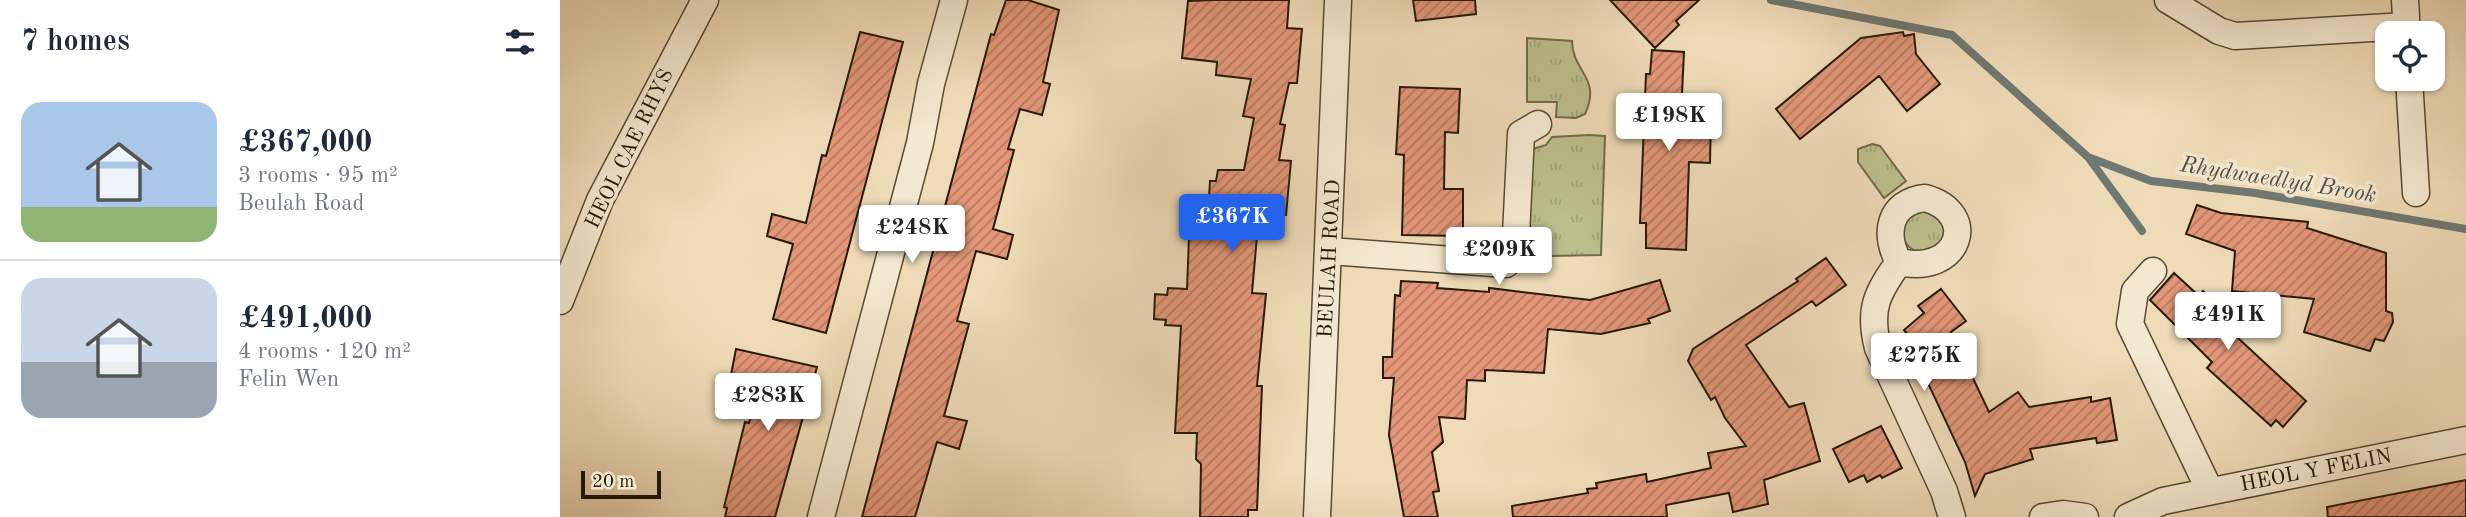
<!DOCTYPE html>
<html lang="en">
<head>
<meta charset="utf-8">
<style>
	:root { --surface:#fff; --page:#f2f2f3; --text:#1f2937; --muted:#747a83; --line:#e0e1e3; --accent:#2563eb }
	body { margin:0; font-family:"Old Standard TT",serif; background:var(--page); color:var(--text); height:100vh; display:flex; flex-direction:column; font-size:26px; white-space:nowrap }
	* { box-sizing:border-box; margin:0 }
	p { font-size:23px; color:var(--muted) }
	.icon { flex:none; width:38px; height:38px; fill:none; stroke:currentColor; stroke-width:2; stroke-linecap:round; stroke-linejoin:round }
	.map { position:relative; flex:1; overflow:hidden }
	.drawer { display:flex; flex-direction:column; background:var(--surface); width:560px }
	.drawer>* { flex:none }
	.controls { position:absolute; left:1815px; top:21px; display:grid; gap:14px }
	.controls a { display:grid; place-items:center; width:70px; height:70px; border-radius:14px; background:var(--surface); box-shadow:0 2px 5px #0004; font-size:35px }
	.scale { position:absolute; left:21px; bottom:18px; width:80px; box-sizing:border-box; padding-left:7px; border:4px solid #261907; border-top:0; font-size:19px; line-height:24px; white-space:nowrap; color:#261907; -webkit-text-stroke:5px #f5e8d0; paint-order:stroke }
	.price { position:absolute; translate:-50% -60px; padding:0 16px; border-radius:7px; background:#fff; color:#222; font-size:23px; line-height:46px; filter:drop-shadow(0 2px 4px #0008) }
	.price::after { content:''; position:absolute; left:50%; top:42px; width:21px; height:16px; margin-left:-10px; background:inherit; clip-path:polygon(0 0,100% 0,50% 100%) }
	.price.selected { background:var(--accent); color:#fff }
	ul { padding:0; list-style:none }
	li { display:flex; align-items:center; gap:21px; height:175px; padding:0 21px }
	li+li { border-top:2px solid var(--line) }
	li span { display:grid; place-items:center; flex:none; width:196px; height:140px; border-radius:21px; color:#555 }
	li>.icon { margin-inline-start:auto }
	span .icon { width:84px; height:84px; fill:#fffc; stroke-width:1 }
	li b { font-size:30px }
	h2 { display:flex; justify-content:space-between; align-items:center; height:84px; padding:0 21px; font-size:30px }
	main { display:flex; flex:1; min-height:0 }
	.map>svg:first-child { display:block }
</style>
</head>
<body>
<main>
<section class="drawer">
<h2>7 homes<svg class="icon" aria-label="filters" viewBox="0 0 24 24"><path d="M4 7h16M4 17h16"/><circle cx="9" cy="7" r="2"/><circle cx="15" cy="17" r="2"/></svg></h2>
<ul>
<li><span style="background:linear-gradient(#a9c7e8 75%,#8fb573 0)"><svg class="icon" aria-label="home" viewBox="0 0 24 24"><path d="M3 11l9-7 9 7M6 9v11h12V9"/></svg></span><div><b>£367,000</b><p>3 rooms · 95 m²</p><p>Beulah Road</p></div></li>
<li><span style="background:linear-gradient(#c9d6e8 60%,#9aa5b1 0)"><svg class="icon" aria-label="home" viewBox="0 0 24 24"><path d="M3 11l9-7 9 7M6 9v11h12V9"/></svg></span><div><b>£491,000</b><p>4 rooms · 120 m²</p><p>Felin Wen</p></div></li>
</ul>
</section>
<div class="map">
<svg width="1906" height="517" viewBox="0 0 1906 517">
	<defs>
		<pattern id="grass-tufts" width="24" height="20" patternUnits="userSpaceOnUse" patternTransform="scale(1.75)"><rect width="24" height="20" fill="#bcbf8c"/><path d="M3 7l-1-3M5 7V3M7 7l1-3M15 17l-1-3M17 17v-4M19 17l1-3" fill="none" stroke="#a1a477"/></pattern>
		<pattern id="building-hatch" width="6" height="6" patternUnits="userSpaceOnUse" patternTransform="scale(1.75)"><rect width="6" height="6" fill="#e39778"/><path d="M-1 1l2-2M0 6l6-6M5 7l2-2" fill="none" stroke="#b87a60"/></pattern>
	</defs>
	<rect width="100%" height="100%" fill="#efdbb7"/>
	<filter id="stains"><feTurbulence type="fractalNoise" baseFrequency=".00286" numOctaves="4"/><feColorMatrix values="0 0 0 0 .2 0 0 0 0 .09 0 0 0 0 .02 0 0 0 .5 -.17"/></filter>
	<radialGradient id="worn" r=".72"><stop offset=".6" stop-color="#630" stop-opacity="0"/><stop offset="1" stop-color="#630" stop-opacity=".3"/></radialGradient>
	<path fill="url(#grass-tufts)" stroke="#716c4a" stroke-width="2" d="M967,38l45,3c0,31 30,36 13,73l-9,4 -20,-1 1,-15h-30z
		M1029,135l16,1 -4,119 -51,1 -4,-16 -17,-2 -4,-6 4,-82 17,-5 6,-8z
		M1312,144l8,2 26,35 -22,17 -26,-36v-13z
		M1342 231a21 21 0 1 1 42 0a21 21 0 1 1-42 0Z"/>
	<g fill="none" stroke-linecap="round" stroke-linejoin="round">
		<path stroke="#6f7872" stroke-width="8" d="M1211,0l181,35 136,122 63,24 104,12 211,36
			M1528,157l54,74"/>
	</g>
	<path fill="url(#building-hatch)" stroke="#261907" stroke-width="2" d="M446,0h22l31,10 -16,72 7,2 -8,31 -22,-6 -12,40 6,1 -21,79 20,6 -6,24 -31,-8 -19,70 12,3 -25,92 23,5 -8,28 -22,-7 -22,75h-53l129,-483 3,1z
		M654,0h75l-2,28 15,1 -5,54h-8l-9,41 5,1 -6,35 12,1 -5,54 -27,-2 -7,80 14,1 -9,92h5l-5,124h-9v7h-48l1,-53 -5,-5 1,-26h-22l6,-107 -16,-1 1,-5 -12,-1 1,-25 12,1 1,-7 19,1 3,-78 18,1 2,-31h6l2,-11h26l10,-52 -11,-2 8,-37 -35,-4 1,-13 -35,-4 6,-57z
		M853,0h62l1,14 -60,7z
		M1050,0h89l-23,21 3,4 -24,23z
		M300,32l43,10 -77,291 -53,-14 20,-75 -26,-8 5,-22 34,9 16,-68 4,1z
		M1343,32l1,4 10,-2 2,20 24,30 -33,27 -28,-35 -79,63 -24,-30 85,-71z
		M1092,50l32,2 -3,63 30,2 -1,46 -21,-1 -3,88 -40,-2v-25h-6l6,-149h4z
		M840,87l60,2 -2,44 -13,-1 -1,57h19v47l-61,-1 2,-80 -8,-1z
		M1637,205l24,8 87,9 -1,6 79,25v58l6,2 1,9 -9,19 -9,-2 -5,12 -66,-19 10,-33 -82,-8 3,-40 -49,-17z
		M1266,258l20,27 -30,21 -4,-5 -66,44 43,62 15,-4 16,58 -56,19 4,24 -35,8 -4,-19 -63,12 1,12h-154l-1,-11 76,-13 -1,-4 10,-1 -1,-5 50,-9 1,8 64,-14 -3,-15 38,-7 -21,-28 -10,-21 -4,3 -23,-39 5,-12 105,-68 -2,-2z
		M1614,273l25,23 4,-5 29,27 -7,8 81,75 -23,26 -7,-7 -5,6 -64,-58 5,-6 -62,-62z
		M1100,280l10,31 -22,8 2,4 -49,11 -53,-5 -4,44 -59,-3v11l-18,-1 -2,39 -26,-2 4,25 -11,10 7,39 -6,1 5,25h-34l-15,-82 5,-57h-11v-21h9l3,-62 5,1 1,-15 37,2 -1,5 52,4v-4l101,12z
		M1381,289l25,32 -15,11 38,80 29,-20 11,15 62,-10v5l19,-4 7,42 -20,3 -1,-5 -66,11 3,10 -48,15 -10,22 -10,-34 -46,-98 9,-5 -24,-29 20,-17 -6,-7z
		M176,349l81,18 -42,150h-50l2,-9 -3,-1 21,-85 4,1 12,-40 -30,-8z
		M1321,426l21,42 -20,10 -2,-3 -13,7 -3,-7 -15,7 -16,-33z
		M1906,480v37h-138l-1,-10z"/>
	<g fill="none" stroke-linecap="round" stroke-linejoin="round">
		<defs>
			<path id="minor" d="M1608,0l51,31 16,5 171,-10
				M1845,0l2,33
				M1849,79l7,114
				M1365,198c55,15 35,78 -26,64 -16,-28 -10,-60 26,-64z
				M770,251l176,13 9,-9 6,-121 17,-10
				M1339,262c-22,31 -31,47 -21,86l66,143 8,26
				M1593,271l-18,20 -5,33 80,167
				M0,301l40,-101 105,-200
				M261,517l99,-374 11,-59 23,-84
				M757,517l21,-517
				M1483,517l20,-3 22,3
				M1568,517l35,-16 303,-61"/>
		</defs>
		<use href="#minor" stroke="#584a33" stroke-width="29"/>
		<use href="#minor" stroke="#f5e8d0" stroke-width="26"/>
	</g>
	<g text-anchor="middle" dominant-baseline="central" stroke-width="7" stroke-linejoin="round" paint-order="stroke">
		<g font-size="21" fill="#261907" stroke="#f5e8d0">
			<text transform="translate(70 149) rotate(-64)">HEOL CAE RHYS</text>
			<text transform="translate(770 259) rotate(-87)">BEULAH ROAD</text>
			<text transform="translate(1756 471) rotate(-11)">HEOL Y FELIN</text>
		</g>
		<g font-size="23" font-style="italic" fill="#505146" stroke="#f5e8d0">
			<text transform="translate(1718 180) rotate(9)">Rhydwaedlyd Brook</text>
		</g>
	</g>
	<rect width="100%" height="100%" filter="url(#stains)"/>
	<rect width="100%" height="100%" fill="url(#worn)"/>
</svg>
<div class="controls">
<a><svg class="icon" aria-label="locate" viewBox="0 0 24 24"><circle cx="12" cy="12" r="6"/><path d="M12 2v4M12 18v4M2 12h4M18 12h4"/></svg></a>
</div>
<div class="scale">20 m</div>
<b class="price" style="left:1109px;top:153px">£198K</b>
<b class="price selected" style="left:672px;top:254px">£367K</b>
<b class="price" style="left:352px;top:265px">£248K</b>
<b class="price" style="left:939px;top:287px">£209K</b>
<b class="price" style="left:1668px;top:352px">£491K</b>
<b class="price" style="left:1364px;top:393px">£275K</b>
<b class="price" style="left:208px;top:433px">£283K</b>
</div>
</main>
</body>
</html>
